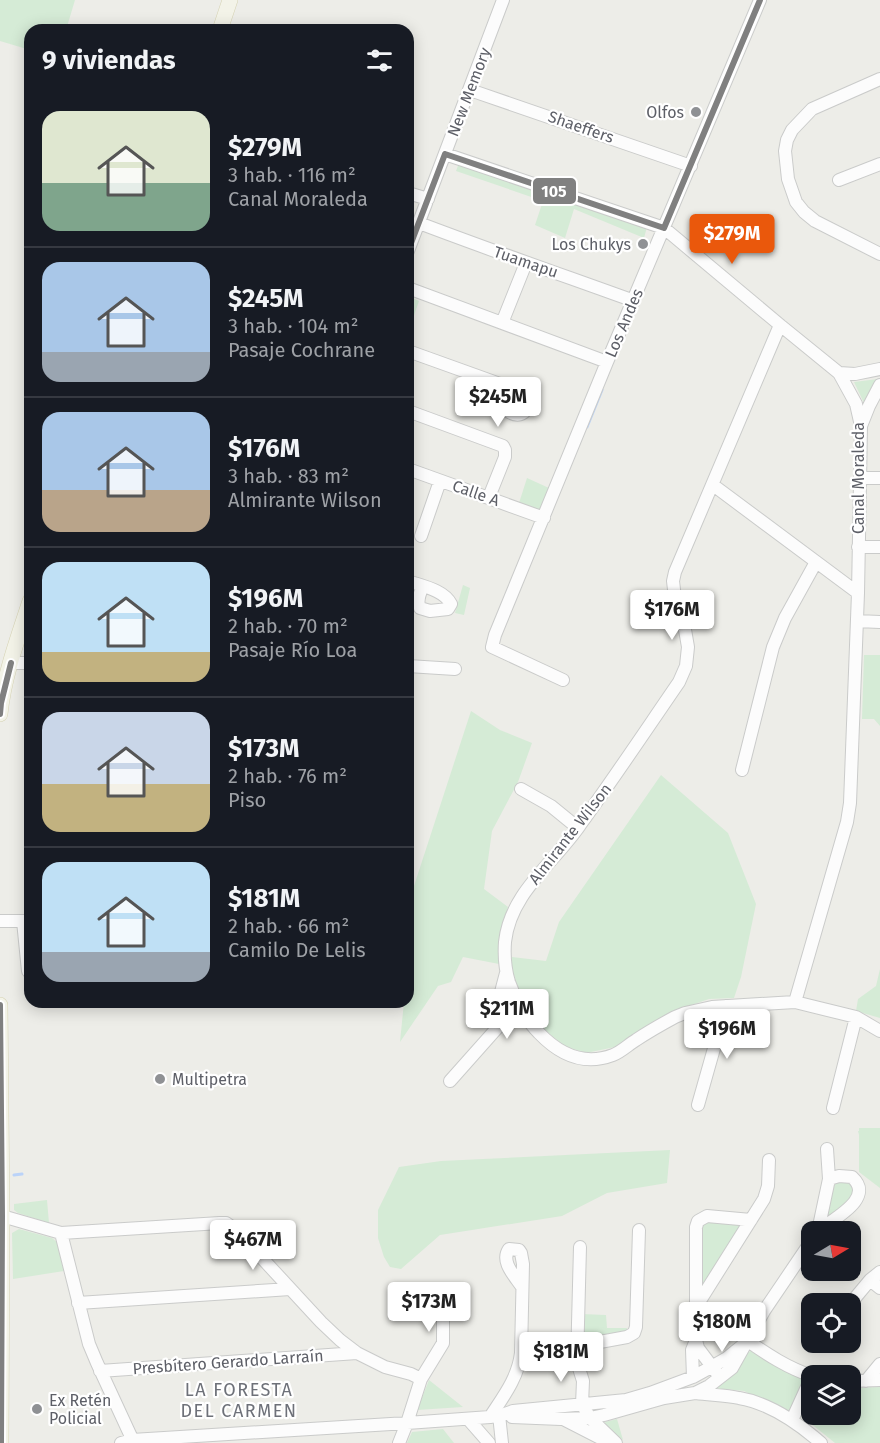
<!DOCTYPE html>
<html lang="es">
<head>
<meta charset="utf-8">
<style>
	:root { --surface:#171b24; --page:#20242c; --text:#f1f3f6; --muted:#9ea1a6; --line:#363941; --accent:#ea580c }
	body { margin:0; font-family:"Fira Sans",sans-serif; background:var(--page); color:var(--text); height:100vh; display:flex; flex-direction:column; font-size:22px; white-space:nowrap }
	* { box-sizing:border-box; margin:0 }
	p { font-size:20px; color:var(--muted) }
	.icon { flex:none; width:33px; height:33px; fill:none; stroke:currentColor; stroke-width:2; stroke-linecap:round; stroke-linejoin:round }
	.map { position:relative; flex:1; overflow:hidden }
	.side { position:absolute; left:24px; top:24px; width:390px; height:984px; display:flex; flex-direction:column; background:var(--surface); border-radius:18px; box-shadow:0 3px 15px #0003 }
	.side>* { flex:none }
	.needle { width:39px; rotate:80deg }
	.buttons { position:absolute; left:801px; top:1221px; display:grid; gap:12px }
	.buttons a { display:grid; place-items:center; width:60px; height:60px; border-radius:12px; background:var(--surface); box-shadow:0 3px 15px #0003; font-size:30px }
	.price { position:absolute; translate:-50% -51px; padding:0 14px; border-radius:6px; background:#fff; color:#222; font-size:20px; line-height:39px; filter:drop-shadow(0 2px 3px #0008) }
	.price::after { content:''; position:absolute; left:50%; top:36px; width:18px; height:14px; margin-left:-9px; background:inherit; clip-path:polygon(0 0,100% 0,50% 100%) }
	.price.current { background:var(--accent); color:#fff }
	ul { padding:0; list-style:none }
	li { display:flex; align-items:center; gap:18px; height:150px; padding:0 18px }
	li+li { border-top:2px solid var(--line) }
	li span { display:grid; place-items:center; flex:none; width:168px; height:120px; border-radius:18px; color:#555 }
	li>.icon { margin-inline-start:auto }
	span .icon { width:72px; height:72px; fill:#fffc; stroke-width:1 }
	li b { font-size:26px }
	h2 { display:flex; justify-content:space-between; align-items:center; height:72px; padding:0 18px; font-size:26px }
	.map>svg:first-child { display:block }
</style>
</head>
<body>
<div class="map">
<svg width="880" height="1443" viewBox="0 0 880 1443">
	<rect width="100%" height="100%" fill="#edede8"/>
	<path fill="#d5ebd6" d="M0,0h75l-9,30h-36v20l-30,-9z
		M459,163l188,64 -3,11 -70,-29 -9,29 -30,-13 8,-24 -87,-30z
		M408,296l11,5 -11,32z
		M878,379l-14,24 -10,-21z
		M527,478l22,10 -9,22 -21,-7z
		M463,585l7,3 -6,27 -9,-2z
		M864,655h16v71l-6,-7h-12z
		M471,711l29,19 32,13 -14,39 -26,49 -8,58 24,18 -8,26 -1,31 -36,-7 -12,25 -13,4 -38,56 4,-40h4v-52l5,-61z
		M661,775l67,58 28,71 -15,73 -7,21 -25,1 -35,12 -59,36 -29,6 -22,-7 -18,-15 -20,-27 -15,-33 1,-14 34,4 13,-39z
		M880,969v49l-24,-7 2,-12 18,-13z
		M859,1128h21v60l-21,-16v-37l-1,-4h1z
		M670,1150l-3,33 -60,10 -45,23 -122,19 -39,34 -11,-2 -6,-10 -6,-19v-28l21,-43 42,-6z
		M843,1180l7,1 6,7 -2,10 -29,24 10,-38z
		M47,1200l2,23 -31,-10 -4,-3v-6z
		M701,1222l43,1 -43,68z
		M19,1229l33,9 5,4 7,29 -51,8 -1,-46z
		M581,1314l25,1 1,13h20l-1,4 -39,7 -4,-2z
		M752,1350l49,27 2,7 -13,28 -46,-21 -30,-3 32,-34z
		M429,1380l34,27 -46,3z
		M880,1387v56h-45l-31,-25v-5l7,-18 1,19h38l1,-26z
		M617,1419l6,21 -17,-14 -1,-4z
		M443,1429l11,14h-47l5,-11z"/>
	<g fill="none" stroke-linecap="round" stroke-linejoin="round">
		<path stroke="#bbd3f8" stroke-width="3" d="M587,427l15,-37
			M14,1175l8,-1"/>
		<defs>
			<path id="minor" d="M880,79l-68,30 -20,21 -5,10 -2,11 3,28 8,23 8,10 11,9 65,33
				M470,90l221,76
				M445,154l219,74 116,97 59,48 17,31 5,22 -3,167 -8,210 -3,19 -52,180
				M839,180l41,-16
				M408,193l20,6
				M419,223c71,27 143,52 215,78
				M408,251l95,-251
				M408,288l199,74
				M502,323l24,-60
				M780,325l-105,247 -2,9 2,17 9,26 4,23 -2,19 -7,16c-33,48 -65,96 -99,143 -26,38 -70,68 -75,117 -1,14 0,27 4,40 7,19 16,37 30,51 20,21 45,33 74,22 8,-3 15,-10 23,-15 12,-8 26,-16 39,-23l10,-4 27,-6 83,-5 61,15 24,14
				M408,351l114,41c13,14 1,31 -16,18l-3,-25
				M839,373l16,1 25,-5
				M408,411l95,35 2,4v7l-16,40
				M861,426l8,-20 11,-21
				M408,469l136,49
				M860,478h20
				M713,485l145,108
				M421,536l19,-55
				M858,547h22
				M408,581c14,5 36,9 43,23l-3,5 -18,2 -10,-3c-4,-7 0,-15 3,-22
				M857,621l23,1
				M11,663h19
				M408,666l47,3
				M563,680l-71,-33 3,-12 112,-273 153,-362
				M742,770l31,-123 12,-29 31,-56
				M521,789l30,17 27,22
				M0,921h29
				M23,921l5,50
				M450,1081l56,-63v-7l-5,-19 5,-19
				M698,1105l28,-99
				M833,1108l23,-91
				M2,1216l59,17 159,-10h6l10,7 85,92 19,18 17,13 28,14 26,7 10,5
				M818,1231l11,-52 -2,-30
				M817,1232c15,-13 59,-33 35,-55l-13,-1 -10,3
				M61,1233l28,111 8,19 37,80
				M580,1247l-3,115 6,19 -1,23 8,14 26,25
				M870,1280l10,8
				M78,1303l212,-14
				M850,1304l20,-24 10,-8
				M696,1306v-79l2,-6 9,-5 44,4
				M748,1341c20,14 40,27 64,35
				M578,1346l49,-9 7,-4 2,-6 3,-97
				M100,1371l257,-18
				M716,1372l-18,-24 -2,-8v-33l68,-108 4,-13 1,-26
				M693,1377l-1,-27 4,-10
				M850,1381l30,-1
				M866,1381l14,-17
				M696,1393c14,2 29,2 43,5 30,5 59,25 82,45
				M499,1415l3,28
				M490,1417c13,-20 28,-39 31,-64l2,-89 -2,-11 -2,-3 -10,-1c-9,13 6,27 13,38
				M512,1417l49,2 29,-1 14,-3 60,-17 31,-5 14,-7 23,-18 32,-57 48,-71
				M468,1419l21,24
				M565,1420l45,23
				M792,1420l20,-44
				M121,1443l11,-3 275,-17 83,-6 12,-2 11,-4 113,-11 24,-7 43,-16 20,-11 14,-8 21,-17
				M399,1443l8,-20 14,-44 22,-36v-54"/>
			<path id="major" d="M220,30l10,-30
				M0,714c4,-39 18,-76 30,-113
				M0,1005l2,211 -1,227"/>
		</defs>
		<use href="#minor" stroke="#cacbca" stroke-width="14"/>
		<use href="#major" stroke="#d6d3b4" stroke-width="16"/>
		<use href="#minor" stroke="#fcfcfc" stroke-width="12"/>
		<use href="#major" stroke="#f3f3e8" stroke-width="15"/>
		<defs>
			<path id="bus-1" d="M445,154l219,74
				M664,228l96,-228
				M408,251l37,-97
				M0,714l1,-11 10,-40
				M0,1005l2,211 -1,227"/>
		</defs>
		<use href="#bus-1" stroke="#fff" stroke-width="10"/>
		<use href="#bus-1" stroke="#808080" stroke-width="6"/>
	</g>
	<g fill="#8f9194" stroke="#fff" stroke-width="2">
		<circle cx="696" cy="112" r="6"/>
		<circle cx="643" cy="244" r="6"/>
		<circle cx="160" cy="1079" r="6"/>
		<circle cx="37" cy="1409" r="6"/>
	</g>
	<g text-anchor="middle" dominant-baseline="central" stroke-width="4.5" stroke-linejoin="round" paint-order="stroke">
		<g font-size="16" fill="#5d5f67" stroke="#fff">
			<text transform="translate(469 92) rotate(-69)">New Memory</text>
			<text transform="translate(581 127) rotate(19)">Shaeffers</text>
			<text transform="translate(526 262) rotate(19)">Tuamapu</text>
			<text transform="translate(624 323) rotate(-67)">Los Andes</text>
			<text transform="translate(858 478) rotate(-90)">Canal Moraleda</text>
			<text transform="translate(476 493) rotate(19)">Calle A</text>
			<text transform="translate(570 834) rotate(-52)">Almirante Wilson</text>
			<text transform="translate(228 1362) rotate(-4)">Presbítero Gerardo Larraín</text>
		</g>
		<g font-size="16" fill="#5d5f67" stroke="#fff" text-anchor="end">
			<text x="684" y="112">Olfos</text>
			<text x="631" y="244">Los Chukys</text>
			<text x="172" y="1079" text-anchor="start">Multipetra</text>
			<text x="49" y="1400" text-anchor="start">Ex Retén<tspan x="49" dy="18">Policial</tspan></text>
		</g>
		<g font-size="18" letter-spacing="1.5" fill="#6e7179" stroke="#fff">
			<text x="239" y="1390">LA FORESTA<tspan x="239" dy="21">DEL CARMEN</tspan></text>
		</g>
	</g>
	<rect stroke="#fff" stroke-width="2" x="532" y="177" width="45" height="28" rx="6" fill="#808080"/>
	<g font-size="16" text-anchor="middle" font-weight="bold" fill="#fff">
		<text x="554" y="197">105</text>
	</g>
</svg>
<div class="buttons">
<a><svg class="needle" viewBox="-14 -14 28 28"><path d="M0-13l5 13h-10z" fill="#e53935"/><path d="M0 13l5-13h-10z" fill="#9ea1a6"/></svg></a>
<a><svg class="icon" aria-label="locate" viewBox="0 0 24 24"><circle cx="12" cy="12" r="6"/><path d="M12 2v4M12 18v4M2 12h4M18 12h4"/></svg></a>
<a><svg class="icon" aria-label="layers" viewBox="0 0 24 24"><path d="M12 4l9 5-9 5-9-5zM3 14l9 5 9-5"/></svg></a>
</div>
<b class="price current" style="left:732px;top:265px">$279M</b>
<b class="price" style="left:498px;top:428px">$245M</b>
<b class="price" style="left:672px;top:641px">$176M</b>
<b class="price" style="left:507px;top:1040px">$211M</b>
<b class="price" style="left:727px;top:1060px">$196M</b>
<b class="price" style="left:253px;top:1271px">$467M</b>
<b class="price" style="left:429px;top:1333px">$173M</b>
<b class="price" style="left:722px;top:1353px">$180M</b>
<b class="price" style="left:561px;top:1383px">$181M</b>
<section class="side">
<h2>9 viviendas<svg class="icon" aria-label="filters" viewBox="0 0 24 24"><path d="M4 7h16M4 17h16"/><circle cx="9" cy="7" r="2"/><circle cx="15" cy="17" r="2"/></svg></h2>
<ul>
<li><span style="background:linear-gradient(#dfe7d0 60%,#7fa58c 0)"><svg class="icon" aria-label="home" viewBox="0 0 24 24"><path d="M3 11l9-7 9 7M6 9v11h12V9"/></svg></span><div><b>$279M</b><p>3 hab. · 116 m²</p><p>Canal Moraleda</p></div></li>
<li><span style="background:linear-gradient(#a9c7e8 75%,#9aa5b1 0)"><svg class="icon" aria-label="home" viewBox="0 0 24 24"><path d="M3 11l9-7 9 7M6 9v11h12V9"/></svg></span><div><b>$245M</b><p>3 hab. · 104 m²</p><p>Pasaje Cochrane</p></div></li>
<li><span style="background:linear-gradient(#a9c7e8 65%,#b9a48a 0)"><svg class="icon" aria-label="home" viewBox="0 0 24 24"><path d="M3 11l9-7 9 7M6 9v11h12V9"/></svg></span><div><b>$176M</b><p>3 hab. · 83 m²</p><p>Almirante Wilson</p></div></li>
<li><span style="background:linear-gradient(#bfe0f5 75%,#c2b280 0)"><svg class="icon" aria-label="home" viewBox="0 0 24 24"><path d="M3 11l9-7 9 7M6 9v11h12V9"/></svg></span><div><b>$196M</b><p>2 hab. · 70 m²</p><p>Pasaje Río Loa</p></div></li>
<li><span style="background:linear-gradient(#c9d6e8 60%,#c2b280 0)"><svg class="icon" aria-label="home" viewBox="0 0 24 24"><path d="M3 11l9-7 9 7M6 9v11h12V9"/></svg></span><div><b>$173M</b><p>2 hab. · 76 m²</p><p>Piso</p></div></li>
<li><span style="background:linear-gradient(#bfe0f5 75%,#9aa5b1 0)"><svg class="icon" aria-label="home" viewBox="0 0 24 24"><path d="M3 11l9-7 9 7M6 9v11h12V9"/></svg></span><div><b>$181M</b><p>2 hab. · 66 m²</p><p>Camilo De Lelis</p></div></li>
</ul>
</section>
</div>
</body>
</html>
